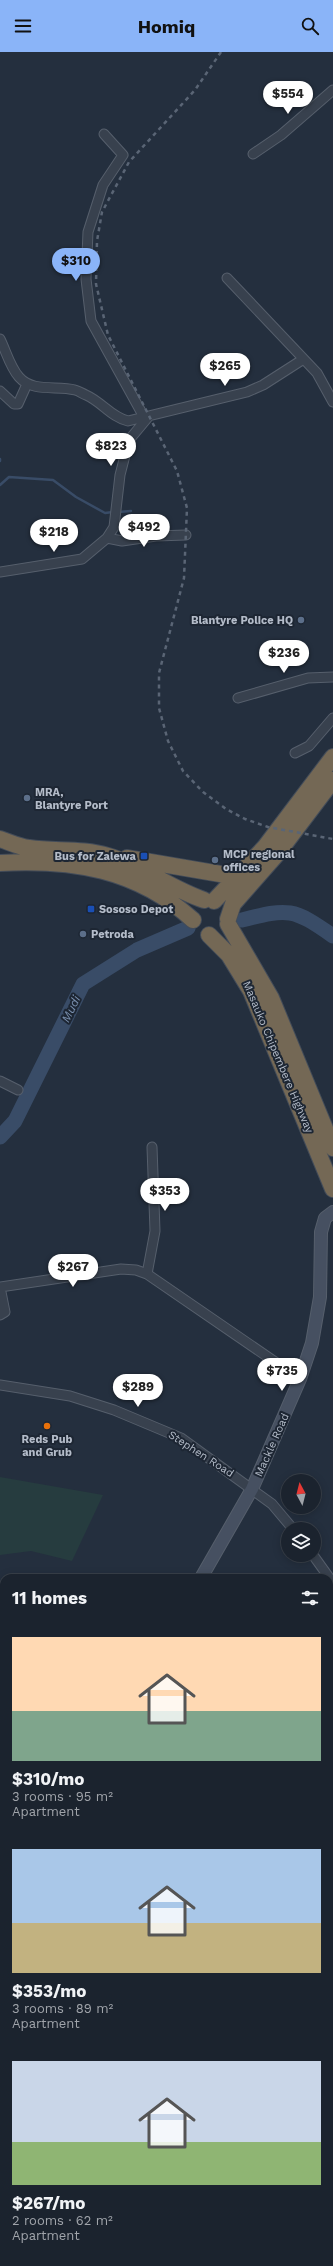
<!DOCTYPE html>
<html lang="en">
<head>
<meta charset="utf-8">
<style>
	:root { --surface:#1b232e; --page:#282f3a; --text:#f1f3f6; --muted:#a0a4aa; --line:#39404a; --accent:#8ab4f8 }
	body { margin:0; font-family:"Work Sans",sans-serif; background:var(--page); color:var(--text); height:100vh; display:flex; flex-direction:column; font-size:15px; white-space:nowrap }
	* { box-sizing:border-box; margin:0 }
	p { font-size:13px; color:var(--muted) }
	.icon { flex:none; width:22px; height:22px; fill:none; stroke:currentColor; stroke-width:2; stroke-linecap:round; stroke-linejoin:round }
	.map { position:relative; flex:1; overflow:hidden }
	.drawer { position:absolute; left:0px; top:1522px; width:333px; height:692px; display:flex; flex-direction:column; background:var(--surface); border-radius:12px 12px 0 0; box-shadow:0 2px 10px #0003,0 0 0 1px var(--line) }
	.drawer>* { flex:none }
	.needle { width:26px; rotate:353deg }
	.controls { position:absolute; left:281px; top:1422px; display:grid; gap:8px }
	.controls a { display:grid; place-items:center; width:40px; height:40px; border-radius:50%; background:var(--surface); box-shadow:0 2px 10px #0003,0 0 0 1px var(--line); font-size:20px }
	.price { position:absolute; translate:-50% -34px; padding:0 9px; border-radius:14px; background:#fff; color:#222; font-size:13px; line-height:26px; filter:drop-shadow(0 1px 2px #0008) }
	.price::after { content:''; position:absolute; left:50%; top:24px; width:12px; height:9px; margin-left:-6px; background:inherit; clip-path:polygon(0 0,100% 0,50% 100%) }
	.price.on { background:var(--accent); color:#111 }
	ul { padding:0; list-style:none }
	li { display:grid; align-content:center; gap:8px; height:212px; padding:0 12px }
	li span { display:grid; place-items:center; height:124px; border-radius:0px; color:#555 }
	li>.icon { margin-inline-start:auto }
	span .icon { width:72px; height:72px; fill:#fffc; stroke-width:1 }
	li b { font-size:17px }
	h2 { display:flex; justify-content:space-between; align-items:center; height:48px; padding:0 12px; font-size:17px }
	header { display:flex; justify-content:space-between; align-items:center; height:52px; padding:0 12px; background:var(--accent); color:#111; font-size:18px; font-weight:700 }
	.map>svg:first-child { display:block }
</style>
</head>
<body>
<header><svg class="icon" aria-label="menu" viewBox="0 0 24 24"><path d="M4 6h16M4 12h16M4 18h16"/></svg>Homiq<svg class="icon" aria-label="search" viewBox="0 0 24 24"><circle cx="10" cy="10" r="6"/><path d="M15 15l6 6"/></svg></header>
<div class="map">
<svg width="333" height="2214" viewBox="0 0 333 2214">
	<rect width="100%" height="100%" fill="#242f3e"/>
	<path fill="#263c3f" d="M0,1425l103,18 -31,66 -41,-10 -31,4z"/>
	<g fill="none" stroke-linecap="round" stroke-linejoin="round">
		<path stroke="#394c67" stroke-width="2.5" d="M0,407v2
			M0,433l9,-8 44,3 23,17 29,16 8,-1
			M118,460l13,-1"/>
		<path stroke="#394c67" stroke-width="15" d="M242,868c47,-12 51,-12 91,16
			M0,1085l15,-16 68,-137 54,-34 51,-22"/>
		<defs>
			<path id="street" d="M104,82l19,21 -20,30 -15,47 -2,47 5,42 53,96
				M253,102l28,-19 52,-45
				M227,226l90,95 16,29
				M0,287c6,12 10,28 19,38 14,16 38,8 56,13 4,1 8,4 11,5 16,7 25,22 42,26l119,-29 16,-7 39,-25
				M0,339l14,13h4l9,-20
				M107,486l15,3 34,-5 30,-1
				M0,520l82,-13 25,-21 7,-11 6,-52 9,-35 20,-24
				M238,646l70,-20 25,-1
				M295,701l14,-7 24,-28
				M0,1029l18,9
				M147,1222l8,-43 -3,-84
				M0,1235l121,-18 15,1 11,4 153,105
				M0,1263l5,-3 -5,-25
				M0,1333l70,11 44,14 67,28 91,66 21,25
				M313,1503l20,28
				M329,1637l4,-1
				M0,1661l4,-7
				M0,1876l4,3
				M207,2210l1,4"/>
			<path id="secondary" d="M201,1526l51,-89 48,-110 12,-36 8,-46 1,-65 4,-14 8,-6
				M0,1584l4,2
				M329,2028l4,5"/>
			<path id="highway" d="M0,787c9,3 19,8 29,9 26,4 53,0 79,8 34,10 63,33 96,44
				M127,806l111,19
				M0,811c72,-4 137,6 193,57
				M214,849l51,-54 68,-90
				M228,867l5,-15 44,-50 56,-74
				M228,872l43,74 62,150
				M209,883l20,20 22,36 82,198"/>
		</defs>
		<use href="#street" stroke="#565f6c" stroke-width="11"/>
		<use href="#secondary" stroke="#565f6c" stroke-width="14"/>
		<use href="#highway" stroke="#434c59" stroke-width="18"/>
		<use href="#street" stroke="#38414e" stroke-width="9"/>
		<use href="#secondary" stroke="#465061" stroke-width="12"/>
		<use href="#highway" stroke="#746855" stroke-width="16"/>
		<path stroke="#5a6575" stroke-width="2.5" stroke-dasharray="4 4" stroke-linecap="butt" d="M221,0l-26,38 -66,72 -27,50 -5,29 -1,43 12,51 69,136 10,37 -3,70 -25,95v35l9,33 15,30 20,21 23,17 19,10 23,8 65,12"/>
	</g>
	<g fill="#5c6f8a" stroke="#1d2633" stroke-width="1.5">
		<circle cx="301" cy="568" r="4"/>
		<circle cx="27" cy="746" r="4"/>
		<circle cx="215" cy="808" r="4"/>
		<circle cx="83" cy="882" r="4"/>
	</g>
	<g fill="#1a4fb4" stroke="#1d2633" stroke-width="1.5">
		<rect x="140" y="800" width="8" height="8" rx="2"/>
		<rect x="87" y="853" width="8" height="8" rx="2"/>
	</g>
	<circle fill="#e8710a" stroke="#1d2633" stroke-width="1.5" cx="47" cy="1374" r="4"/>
	<g text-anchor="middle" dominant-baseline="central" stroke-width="4" stroke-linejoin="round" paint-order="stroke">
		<g font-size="11" font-weight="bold" fill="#b4bcc9" stroke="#1d2633" text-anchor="start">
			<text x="293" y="568" text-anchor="end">Blantyre Police HQ</text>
			<text x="35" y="740">MRA,<tspan x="35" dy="13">Blantyre Port</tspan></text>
			<text x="223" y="802">MCP regional<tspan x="223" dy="13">offices</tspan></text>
			<text x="136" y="804" text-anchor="end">Bus for Zalewa</text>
			<text x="99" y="857">Sososo Depot</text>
			<text x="91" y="882">Petroda</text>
			<text x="47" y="1387" text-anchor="middle">Reds Pub<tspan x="47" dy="13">and Grub</tspan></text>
		</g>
		<g font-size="11" fill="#b4bcc9" stroke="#1d2633">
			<text transform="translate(278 1005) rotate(67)">Masauko Chipembere Highway</text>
			<text transform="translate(272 1393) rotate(-66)">Mackle Road</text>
			<text transform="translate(201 1402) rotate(33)">Stephen Road</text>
		</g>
		<g font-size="12" font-style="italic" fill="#7c92b1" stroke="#1d2633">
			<text transform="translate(71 957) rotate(-64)">Mudi</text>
		</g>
	</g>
</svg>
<div class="controls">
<a><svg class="needle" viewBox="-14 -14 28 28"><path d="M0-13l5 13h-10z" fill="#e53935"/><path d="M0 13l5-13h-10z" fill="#a0a4aa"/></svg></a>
<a><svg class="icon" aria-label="layers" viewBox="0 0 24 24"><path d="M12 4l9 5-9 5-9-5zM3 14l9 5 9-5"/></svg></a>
</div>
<b class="price" style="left:288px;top:63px">$554</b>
<b class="price on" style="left:76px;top:230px">$310</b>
<b class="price" style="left:225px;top:335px">$265</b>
<b class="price" style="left:111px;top:415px">$823</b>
<b class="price" style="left:144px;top:496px">$492</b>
<b class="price" style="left:54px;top:501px">$218</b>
<b class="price" style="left:284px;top:622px">$236</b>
<b class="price" style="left:165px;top:1160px">$353</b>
<b class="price" style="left:73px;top:1236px">$267</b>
<b class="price" style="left:282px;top:1340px">$735</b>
<b class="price" style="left:138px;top:1356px">$289</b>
<section class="drawer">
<h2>11 homes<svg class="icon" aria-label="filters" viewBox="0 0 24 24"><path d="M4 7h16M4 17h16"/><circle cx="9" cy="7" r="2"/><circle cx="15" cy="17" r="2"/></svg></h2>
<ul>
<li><span style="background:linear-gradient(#ffd9b3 60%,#7fa58c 0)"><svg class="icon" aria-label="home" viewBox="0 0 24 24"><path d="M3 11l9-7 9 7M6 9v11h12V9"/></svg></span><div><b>$310/mo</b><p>3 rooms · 95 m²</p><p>Apartment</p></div></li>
<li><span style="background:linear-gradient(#a9c7e8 60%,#c2b280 0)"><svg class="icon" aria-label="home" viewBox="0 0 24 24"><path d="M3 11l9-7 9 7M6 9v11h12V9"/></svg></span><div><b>$353/mo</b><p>3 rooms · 89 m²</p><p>Apartment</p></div></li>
<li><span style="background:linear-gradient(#c9d6e8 65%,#8fb573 0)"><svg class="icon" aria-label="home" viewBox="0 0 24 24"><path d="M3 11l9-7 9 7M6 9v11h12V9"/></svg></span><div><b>$267/mo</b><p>2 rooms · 62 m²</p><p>Apartment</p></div></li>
</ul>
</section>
</div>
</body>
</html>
